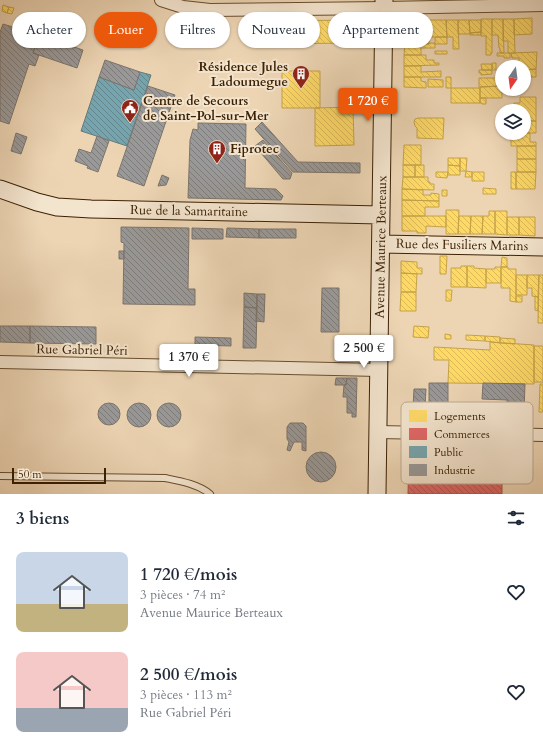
<!DOCTYPE html>
<html lang="fr">
<head>
<meta charset="utf-8">
<style>
	:root { --surface:#fff; --page:#f2f2f3; --text:#1f2937; --muted:#747a83; --accent:#ea580c }
	body { margin:0; font-family:Cardo,serif; background:var(--page); color:var(--text); height:100vh; display:flex; flex-direction:column; font-size:15px; white-space:nowrap }
	* { box-sizing:border-box; margin:0 }
	p { font-size:13px; color:var(--muted) }
	.icon { flex:none; width:22px; height:22px; fill:none; stroke:currentColor; stroke-width:2; stroke-linecap:round; stroke-linejoin:round }
	.map { position:relative; height:494px; overflow:hidden }
	.sheet { display:flex; flex-direction:column; background:var(--surface); flex:1 }
	.sheet>* { flex:none }
	.top-card { position:absolute; left:12px; top:12px; width:519px; height:36px; display:flex; gap:8px }
	.needle { width:26px; rotate:194deg }
	.tools { position:absolute; left:495px; top:60px; display:grid; gap:8px }
	.tools a { display:grid; place-items:center; width:36px; height:36px; border-radius:50%; background:var(--surface); box-shadow:0 1px 3px #0004; font-size:20px }
	.scale { position:absolute; left:12px; bottom:10px; width:94px; box-sizing:border-box; padding-left:4px; border:2px solid #3c2103; border-top:0; font-size:11px; line-height:14px; white-space:nowrap; color:#3c2103; -webkit-text-stroke:3px #f3e4ce; paint-order:stroke }
	.price { position:absolute; translate:-50% -34px; padding:0 9px; border-radius:4px; background:#fff; color:#222; font-size:13px; line-height:26px; filter:drop-shadow(0 1px 2px #0008) }
	.price::after { content:''; position:absolute; left:50%; top:24px; width:12px; height:9px; margin-left:-6px; background:inherit; clip-path:polygon(0 0,100% 0,50% 100%) }
	.price.selected { background:var(--accent); color:#fff }
	ul { padding:0; list-style:none }
	li { display:flex; align-items:center; gap:12px; height:100px; padding:0 16px }
	li span { display:grid; place-items:center; flex:none; width:112px; height:80px; border-radius:8px; color:#555 }
	li>.icon { margin-inline-start:auto }
	span .icon { width:48px; height:48px; fill:#fffc; stroke-width:1 }
	li b { font-size:17px }
	h2 { display:flex; justify-content:space-between; align-items:center; height:48px; padding:0 16px; font-size:17px }
	.pill { padding:0 14px; border-radius:18px; background:var(--surface); box-shadow:0 1px 3px #0004; font-size:14px; line-height:36px }
	.pill.selected { background:var(--accent); color:#fff }
	.map>svg:first-child { display:block }
</style>
</head>
<body>
<div class="map">
<svg width="543" height="494" viewBox="0 0 543 494">
	<defs>
		<pattern id="homes-back-hatch" width="6" height="6" patternUnits="userSpaceOnUse"><rect width="6" height="6" fill="#ffd966"/><path d="M-1 5l2 2M0 0l6 6M5-1l2 2" fill="none" stroke="#dbba57"/></pattern>
		<pattern id="shops-back-hatch" width="6" height="6" patternUnits="userSpaceOnUse"><rect width="6" height="6" fill="#e06666"/><path d="M-1 5l2 2M0 0l6 6M5-1l2 2" fill="none" stroke="#b75452"/></pattern>
		<pattern id="public-back-hatch" width="6" height="6" patternUnits="userSpaceOnUse"><rect width="6" height="6" fill="#76a5af"/><path d="M-1 5l2 2M0 0l6 6M5-1l2 2" fill="none" stroke="#62868c"/></pattern>
		<pattern id="industry-back-hatch" width="6" height="6" patternUnits="userSpaceOnUse"><rect width="6" height="6" fill="#999"/><path d="M-1 5l2 2M0 0l6 6M5-1l2 2" fill="none" stroke="#7e7c7b"/></pattern>
	</defs>
	<rect width="100%" height="100%" fill="#edd5b4"/>
	<filter id="stains"><feTurbulence type="fractalNoise" baseFrequency=".005" numOctaves="4"/><feColorMatrix values="0 0 0 0 .2 0 0 0 0 .09 0 0 0 0 .02 0 0 0 .5 -.17"/></filter>
	<radialGradient id="worn" r=".72"><stop offset=".6" stop-color="#630" stop-opacity="0"/><stop offset="1" stop-color="#630" stop-opacity=".3"/></radialGradient>
	<path fill="url(#homes-back-hatch)" stroke="#c4a248" d="M3,5l6,2 -2,6 -5,-2z
		M9,7l5,1 -2,6 -5,-1z
		M532,18v16l-18,1v-16z
		M481,19h11v34h-1v2h-5v-18l1,-1h-6z
		M492,19h11l1,34h-4v-5h-1l-1,-13h-6z
		M503,19h11l1,34h-7v-12h-5z
		M353,20v23l-81,1v-23z
		M408,20h16v8h-10v6h-9v-10z
		M424,20h22l1,17h-18v7h-5z
		M446,20h12l1,29h-6v-12h-6z
		M458,20h11l1,14h-12z
		M469,20h12v12l-11,1z
		M414,28h10v6h-10z
		M481,32v3h-11v-2z
		M405,34h14v7h5v3h-19z
		M435,37h12v7h-12z
		M435,43v5h-14v7h-17l1,-11z
		M435,51h12v3h-12z
		M537,52l-1,17 -12,1v-3h-12v-3h7v-6h-7l-1,-5z
		M497,53h13v5h-6v-2h-7z
		M404,55h22v5h8v3h5v2l-35,1z
		M492,63h4v7h-4z
		M481,64h11v6h-10z
		M404,66h17v6l20,-1v6h-37z
		M536,69v8h-11l-1,-7z
		M479,70h13v4l-11,1v-2h-2z
		M282,71h38v37h-38z
		M404,77h17v4l5,1v6l-22,-1z
		M446,77h5v11h-5z
		M479,78h23v8l-23,1z
		M428,79l15,1v7h-15z
		M502,86v12h-22v-11z
		M451,88h29v15h-29z
		M520,97h16v24h-12v-10h-10v-8h6z
		M480,98h6v6h-4v-1h-2z
		M353,107l1,38 -39,1v-38z
		M418,118h26l-1,21 -26,-1v-10l-2,-2 -1,-4 1,-3z
		M524,121h12v12h-12z
		M511,133h19v9h6v4h-25z
		M404,145h17v20h-18z
		M517,146h19v13h-19z
		M448,158h12v8l-12,-1z
		M460,158h7l-1,13h-6z
		M517,159h19v13h-19z
		M403,165h12v12h-12z
		M415,165h9v12h-9z
		M448,165l12,1v9h-12z
		M466,171l6,1v5h-7z
		M436,172h12l-1,6 -11,-1z
		M472,172h12v9h-12z
		M511,172h5v17h-5z
		M516,172h20l-1,17h-19z
		M403,177h25v5h2v2h4v6l-32,-1z
		M483,188l13,1v5h-13z
		M402,189l21,1v5h8v-2l8,1v7l-37,-1z
		M442,190h5v6h-5z
		M402,200l37,1v6h-14v9h-23z
		M446,210h13l-1,24h-12z
		M489,211h6v23h-13l1,-18h6z
		M495,211h12v24l-12,-1z
		M402,216h44v11l-20,-1v7h-9v-2h-15z
		M459,216h12l-1,18h-12z
		M471,216h12l-1,18h-12z
		M507,217h12v18h-12z
		M519,217h16v19l-16,-1z
		M440,256h7l-1,18h-6z
		M502,257l5,1v9h-6z
		M401,261l16,1v6h5v6l-21,-1z
		M461,266h6v21h-16v-19h10z
		M467,266h7v2l12,1v19l-19,-1z
		M495,267h6v16h-15v-14h9z
		M501,267h7v2h8v33l-6,-1v-13h-9z
		M401,273l16,1 -1,18h-15z
		M516,275h11v20h-11z
		M527,275h12l-1,22 -6,-1v-8h-5z
		M539,275h4v48h-5z
		M446,290h6l-1,11h-5z
		M401,292h15v19h-16z
		M516,296h6v6h-6z
		M535,296l3,1v14l-3,-1z
		M414,326l15,1 -1,11 -15,-1z
		M445,334l6,1v4h-6z
		M466,335l19,1v5l-19,-1z
		M485,336l15,1v6l-15,-2z
		M500,338l15,1v5l-15,-1z
		M490,342l44,3v39l-86,-1 1,-23h-15v-13l56,3z
		M534,346h9v36h-9z
		M540,384h3v28h-4z"/>
	<path fill="url(#shops-back-hatch)" stroke="#af5148" d="M409,449h18l-1,15 76,2v28h-94z"/>
	<path fill="url(#public-back-hatch)" stroke="#657d7b" d="M140,72l11,3 -24,71 -46,-15 18,-54 35,13z"/>
	<path fill="url(#industry-back-hatch)" stroke="#7d756c" d="M3,24l36,11 -6,18 6,2 -4,11 -6,-2 -20,60 -9,-3v-89z
		M39,35l44,15 -6,18 -44,-15z
		M105,60l35,12 -6,18 -35,-13z
		M148,86l27,9 -31,91 -27,-10z
		M262,122l36,40 62,1v10l-67,-1 -38,-43z
		M198,123l48,1 -1,64 31,1 7,7 -2,4 -93,-2 2,-58 3,-11 5,1z
		M16,133l11,4 -6,17 -10,-3z
		M97,136l12,5 -11,31 -11,-4 1,-2 -13,-5 4,-12 12,4z
		M263,140l29,33 -2,6h-7l-28,-33z
		M162,175l7,3 -3,7 -8,1z
		M121,227l68,1 -1,61h7v16l-72,-1 1,-61 -3,-1z
		M192,228l31,1v10h-31z
		M227,228l32,1v9l-33,-1z
		M259,229h37v9h-37z
		M119,251h5v8h-5z
		M322,288h17v44h-18z
		M244,293l13,1v14l-13,-1z
		M257,294h8l-1,28 -8,-1z
		M244,307l13,1 -1,40h-13z
		M0,326h30v17l-30,-1z
		M30,326l66,1v17l-66,-1z
		M195,337l36,1v8l-36,-1z
		M336,378h11l-1,7h-11z
		M347,378h10l-1,39h-4v-4h-5v-16h-4l1,-12h2z
		M429,383h19v23h-19z
		M483,383l42,1 -1,28 -17,-1v-11l-25,-1z
		M414,389h12l-1,18h-12z
		M98 414a11 11 0 1 1 22 0a11 11 0 1 1-22 0Z
		M157 415a12 12 0 1 1 24 0a12 12 0 1 1-24 0Z
		M127 415a12 12 0 1 1 24 0a12 12 0 1 1-24 0Z
		M290,423h13l3,3v25l-4,-1v-8h-8l-4,9 -3,-1 2,-8 -2,-3v-12z
		M306 467a15 15 0 1 1 30 0a15 15 0 1 1-30 0Z"/>
	<g fill="none" stroke-linecap="round" stroke-linejoin="round">
		<defs>
			<path id="lane" d="M0,476l165,2c15,3 33,6 45,16"/>
			<path id="street" d="M161,0l22,7 27,3 174,-2 159,-3
				M0,362l379,8
				M378,432l165,3"/>
			<path id="secondary" d="M0,189l37,13 20,5 34,2 290,6
				M381,244l162,3
				M377,494l7,-494"/>
		</defs>
		<use href="#lane" stroke="#684e2f" stroke-width="8"/>
		<use href="#street" stroke="#684e2f" stroke-width="14"/>
		<use href="#secondary" stroke="#3c2103" stroke-width="19"/>
		<use href="#lane" stroke="#f3e4ce" stroke-width="6"/>
		<use href="#street" stroke="#f3e4ce" stroke-width="12"/>
		<use href="#secondary" stroke="#f3e4ce" stroke-width="17"/>
	</g>
	<defs>
		<symbol id="building-pin" viewBox="-11 -11 22 30"><path d="M0 17L-7.5 6A9.5 9.5 0 1 1 7.5 6Z" fill="#8f2418" stroke="#f3e4ce"/><path d="M-4-6H4V6H1V3H-1V6H-4ZM-2.5-4.3h1.7v1.8h-1.7ZM.8-4.3h1.7v1.8H.8ZM-2.5-1h1.7V.8h-1.7ZM.8-1h1.7V.8H.8Z" fill="#fff"/></symbol>
		<symbol id="civic-pin" viewBox="-11 -11 22 30"><path d="M0 17L-7.5 6A9.5 9.5 0 1 1 7.5 6Z" fill="#8f2418" stroke="#f3e4ce"/><path d="M-.6-6.5H3V-4.5H.6V-3L4-1V1h2V6H-6V1h2V-1L-.6-3ZM-1.2 2.5V6h2.4V2.5Z" fill="#fff"/></symbol>
	</defs>
	<g fill-rule="evenodd">
		<use href="#building-pin" x="291" y="64" width="20" height="27"/>
		<use href="#civic-pin" x="120" y="98" width="20" height="27"/>
		<use href="#building-pin" x="207" y="139" width="20" height="27"/>
	</g>
	<g text-anchor="middle" dominant-baseline="central" stroke-width="4" stroke-linejoin="round" paint-order="stroke">
		<g font-size="13" font-weight="bold" fill="#3c2103" stroke="#f3e4ce" text-anchor="start">
			<text x="288" y="67" text-anchor="end">Résidence Jules<tspan x="288" dy="15">Ladoumegue</tspan></text>
			<text x="143" y="101">Centre de Secours<tspan x="143" dy="15">de Saint-Pol-sur-Mer</tspan></text>
			<text x="230" y="149">Fiprotec</text>
		</g>
		<g font-size="13" fill="#3c2103" stroke="#f3e4ce">
			<text transform="translate(189 211) rotate(1)">Rue de la Samaritaine</text>
			<text transform="translate(462 245) rotate(1)">Rue des Fusiliers Marins</text>
			<text transform="translate(381 247) rotate(-89)">Avenue Maurice Berteaux</text>
			<text transform="translate(82 350) rotate(1)">Rue Gabriel Péri</text>
		</g>
	</g>
	<rect x="401" y="402" width="132" height="82" rx="6" fill="#f3e4ce" stroke="#bcaa91" stroke-width="1"/>
	<rect x="409" y="410" width="18" height="12" fill="#ffd966"/>
	<rect x="409" y="428" width="18" height="12" fill="#e06666"/>
	<rect x="409" y="446" width="18" height="12" fill="#76a5af"/>
	<rect x="409" y="464" width="18" height="12" fill="#999"/>
	<g font-size="11" fill="#3c2103">
		<text x="434" y="420">Logements</text>
		<text x="434" y="438">Commerces</text>
		<text x="434" y="456">Public</text>
		<text x="434" y="474">Industrie</text>
	</g>
	<rect width="100%" height="100%" filter="url(#stains)"/>
	<rect width="100%" height="100%" fill="url(#worn)"/>
</svg>
<div class="tools">
<a><svg class="needle" viewBox="-14 -14 28 28"><path d="M0-13l5 13h-10z" fill="#e53935"/><path d="M0 13l5-13h-10z" fill="#747a83"/></svg></a>
<a><svg class="icon" aria-label="layers" viewBox="0 0 24 24"><path d="M12 4l9 5-9 5-9-5zM3 14l9 5 9-5"/></svg></a>
</div>
<div class="scale">50 m</div>
<b class="price selected" style="left:368px;top:122px">1 720 €</b>
<b class="price" style="left:364px;top:369px">2 500 €</b>
<b class="price" style="left:189px;top:378px">1 370 €</b>
<div class="top-card">
<a class="pill">Acheter</a>
<a class="pill selected">Louer</a>
<a class="pill">Filtres</a>
<a class="pill">Nouveau</a>
<a class="pill">Appartement</a>
</div>
</div>
<section class="sheet">
<h2>3 biens<svg class="icon" aria-label="filters" viewBox="0 0 24 24"><path d="M4 7h16M4 17h16"/><circle cx="9" cy="7" r="2"/><circle cx="15" cy="17" r="2"/></svg></h2>
<ul>
<li><span style="background:linear-gradient(#c9d6e8 65%,#c2b280 0)"><svg class="icon" aria-label="home" viewBox="0 0 24 24"><path d="M3 11l9-7 9 7M6 9v11h12V9"/></svg></span><div><b>1 720 €/mois</b><p>3 pièces · 74 m²</p><p>Avenue Maurice Berteaux</p></div><svg class="icon" aria-label="heart" viewBox="0 0 24 24"><path d="M12 20l-8-8c-3-5 5-10 8-4 3-6 11-1 8 4z"/></svg></li>
<li><span style="background:linear-gradient(#f6c9c9 70%,#9aa5b1 0)"><svg class="icon" aria-label="home" viewBox="0 0 24 24"><path d="M3 11l9-7 9 7M6 9v11h12V9"/></svg></span><div><b>2 500 €/mois</b><p>3 pièces · 113 m²</p><p>Rue Gabriel Péri</p></div><svg class="icon" aria-label="heart" viewBox="0 0 24 24"><path d="M12 20l-8-8c-3-5 5-10 8-4 3-6 11-1 8 4z"/></svg></li>
</ul>
</section>
</body>
</html>
